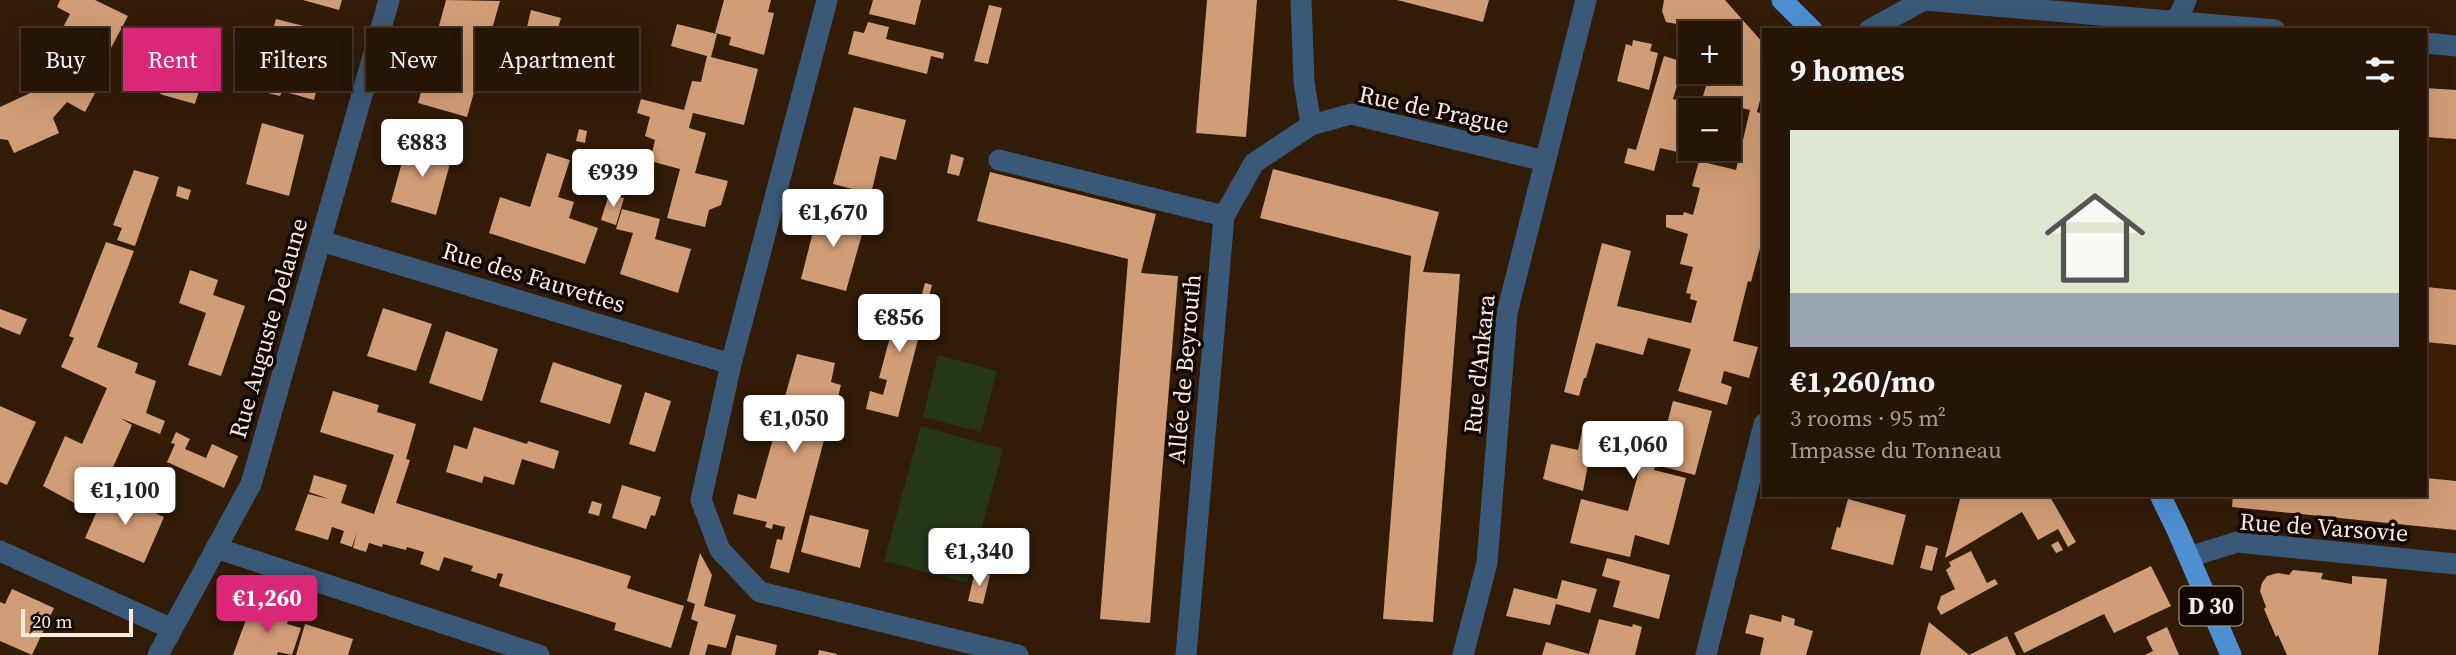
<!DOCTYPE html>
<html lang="en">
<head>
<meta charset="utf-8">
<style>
	:root { --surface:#261405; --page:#322113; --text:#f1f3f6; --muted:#a49e9a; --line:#423327; --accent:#db2777 }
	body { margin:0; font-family:"Source Serif 4",serif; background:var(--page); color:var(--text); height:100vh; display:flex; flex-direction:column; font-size:26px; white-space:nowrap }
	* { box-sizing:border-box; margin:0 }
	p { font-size:23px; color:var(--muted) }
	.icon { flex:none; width:38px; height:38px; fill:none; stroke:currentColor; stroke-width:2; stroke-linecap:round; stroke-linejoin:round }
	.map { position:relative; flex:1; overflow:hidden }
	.drawer { position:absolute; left:1762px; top:28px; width:665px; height:469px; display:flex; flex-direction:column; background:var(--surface); border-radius:0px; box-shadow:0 7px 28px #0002,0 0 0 2px var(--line) }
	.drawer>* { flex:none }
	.banner { position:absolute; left:21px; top:28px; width:665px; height:63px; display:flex; gap:14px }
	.buttons { position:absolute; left:1678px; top:21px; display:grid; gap:14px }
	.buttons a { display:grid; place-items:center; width:63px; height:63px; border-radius:0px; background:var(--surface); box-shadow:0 7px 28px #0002,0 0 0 2px var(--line); font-size:35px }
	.scale { position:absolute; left:21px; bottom:18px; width:112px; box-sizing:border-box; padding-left:7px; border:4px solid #fbeade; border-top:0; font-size:19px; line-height:24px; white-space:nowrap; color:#fbeade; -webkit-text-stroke:5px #120803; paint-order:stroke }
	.price { position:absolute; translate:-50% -60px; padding:0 16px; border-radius:7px; background:#fff; color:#222; font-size:23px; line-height:46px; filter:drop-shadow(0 2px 4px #0008) }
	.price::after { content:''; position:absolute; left:50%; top:42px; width:21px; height:16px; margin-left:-10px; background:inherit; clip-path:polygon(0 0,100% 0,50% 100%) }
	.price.current { background:var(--accent); color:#fff }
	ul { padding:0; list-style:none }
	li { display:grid; align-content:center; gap:14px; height:371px; padding:0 28px }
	li span { display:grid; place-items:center; height:217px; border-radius:0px; color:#555 }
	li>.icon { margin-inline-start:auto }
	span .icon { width:126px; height:126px; fill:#fffc; stroke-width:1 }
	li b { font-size:30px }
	h2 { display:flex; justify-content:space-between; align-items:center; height:84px; padding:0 28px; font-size:30px }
	.chip { padding:0 24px; border-radius:0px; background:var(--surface); box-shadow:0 7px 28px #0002,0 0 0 2px var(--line); font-size:24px; line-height:63px }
	.chip.current { background:var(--accent); color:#fff }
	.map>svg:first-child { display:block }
</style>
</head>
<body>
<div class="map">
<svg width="2456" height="655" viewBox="0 0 2456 655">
	<rect width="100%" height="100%" fill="#321b07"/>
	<path fill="#3b1e05" d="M2426,88l30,2v440l-224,-23 -8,-12h202z"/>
	<path fill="#263717" d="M938,355l59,16 -16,61 -58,-15z
		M921,426l82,23 -36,134 -83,-22z"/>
	<path fill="#d19d76" d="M60,0h35l33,16 -25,47 6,4 -24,45 -18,-10 -14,16 6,15 -45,20 -6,-13 -8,-1v-32l41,-19 24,-45 -8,-4 13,-25 -13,-7z
		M303,0h39l-3,10z
		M446,0l54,1 -33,116 -49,-14z
		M724,0h47l-3,12 6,1 -10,42 -35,-10 2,-8 -16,-4z
		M873,0h48l-6,25 -46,-11z
		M1207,0h50l-11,137 -50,-4z
		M1397,0h92l-6,22z
		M1664,0h61l39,44v41l-7,27 7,2v119l-13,49 -3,-1 -15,60 25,6 -9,31 -25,-7 -3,12 11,4 -5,18 -49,-14 13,-42 -43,-11 -5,17 -47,-12 -10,35h-2l-5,18 -15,-4 38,-149 29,8 -14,55 74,17 6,-22 -7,-2 1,-5 -5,-1 7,-26 -13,-3 8,-30 -22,-7v-12h17l1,-3 9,3 7,-27 -8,-2 7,-25 37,9 14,-60 -36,-9 -2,9h-22v39h12l-2,8 -40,-9 -6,23 -30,-8 4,-15 8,2 28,-94 20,6 -11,37 27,8 10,-35h19v-39h-37l2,-8 -16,-5 -1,4 -11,-2 -4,-11z
		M989,5l13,3 -14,56 -14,-3z
		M531,10l30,8 -5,17 -29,-8z
		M276,19l55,14 -17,67 -32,-9 -2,5 -24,-6z
		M868,22l21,5 -3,12 58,14 -1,6 -12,-3 -4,18 -79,-20 6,-23 10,2z
		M677,24l40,10 -6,23 47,12 -14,56 -51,-12 -4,15 17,5 -11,40 33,8 -7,24 -12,5 -4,17 -38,-9 13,-49 -30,-8 5,-21 -10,-4 5,-19 -13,-4 4,-14 43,11 8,-29 9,1 6,-26 -36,-10z
		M1633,40l19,4 -2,7 8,2 -9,37 -32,-9 9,-37 6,2z
		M1690,40v24l-6,-2z
		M184,43l17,5 -10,29 11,4 -7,23 -32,-9 -35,-18 8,-18 34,19z
		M2426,88l30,2v49l-30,-2z
		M854,107l52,13 -10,40 -16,-4 -9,38 -38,-10z
		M262,123l42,12 -15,61 -43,-12z
		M579,129l8,2 -2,12 -9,-2z
		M407,144l45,12 -16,59 -45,-13z
		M547,153l23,7 -12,37 16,5 -5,16 29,10 -13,36 -96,-31 11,-36 30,10z
		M951,154l13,4 -5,18 -12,-3z
		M1273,169l166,43 -16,60 37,2 -27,348 -50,-3 28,-363 -151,-38z
		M134,170l25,7 -24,69 -18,-6 5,-12 -9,-3z
		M990,172l166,42 -15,59 37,3 -28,347 -50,-4 28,-360 -151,-38z
		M178,186l13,4 -3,10 -12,-4z
		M609,194l15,4 -8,27 -15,-5z
		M819,208l47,12 -20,71 -45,-12z
		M622,209l38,10 -5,20 36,10 -13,44 -58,-19 13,-41 -17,-4z
		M106,242l28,9 -37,96 41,16 -3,10 21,8 -10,32 19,8 -5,13 -40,-16 12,7 -23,51 -22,-9 -4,9 8,4 -11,26 -37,-20 22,-50 17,8 25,-56 -46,-21 13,-29 -5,-2z
		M190,270l28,10 -5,15 32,11 -24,70 -33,-11 18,-52 -27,-10z
		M925,283l7,2 -34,132 -32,-8 4,-18 13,4 4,-15 -8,-2 11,-41 -11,-2 5,-17 7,1 4,-16 23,5z
		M2426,287l30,3v55l-30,-3z
		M383,308l49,16 -16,47 -49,-15z
		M0,309l27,10 -7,16 -20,-8z
		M446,331l52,18 -16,52 -53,-18z
		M797,354l38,9 -4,19 10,3 -14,56 -3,-1 -35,133 -19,-5 7,-29 5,1 3,-13 -12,-3 -1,5 -7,-2 2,-5 -34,-8 5,-20 18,5z
		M553,362l69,23 -12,39 -70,-22z
		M333,391l46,14 -2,7 39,12 -10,35 4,1 -14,43 235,73 -4,12 57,18 -13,42 -57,-18 2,-7 -117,-37 4,-12 -5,-1 -2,6 -25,-8 2,-5 -29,-9 -5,14 -19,-7 4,-12 -17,-5 -1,3 -23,-6 -1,3 -13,-4 -3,9 -13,-4 4,-16 -5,15 -12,-4 4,-12 -12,-4 -4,13 -33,-10 13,-36 21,5 -20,-7 5,-17 33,10 -6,18 33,11 20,-59 -74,-23z
		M645,392l26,9 -16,51 -26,-8z
		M1673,401l39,10 -17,64 -39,-10 -2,5 32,8 -17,67 -34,-10 -5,22 -60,-14 11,-44 47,12 12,-44 -50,-13 -7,37 -40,-12 8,-35 27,6 5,-24 78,21z
		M0,406l36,16 -29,63 -7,-3z
		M474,427l53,17 1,-3 31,10 -5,18 -32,-10 -8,26 -30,-9 -2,7 -36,-11 8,-27 13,4z
		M176,432l14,7 -5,10 21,9 6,-14 26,12 -14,32 -57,-26 8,-18 -4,-1z
		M2426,478l30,3v49l-224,-23 1,-12h193z
		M622,485l39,12 -6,19 -4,-1 -5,14 -34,-11z
		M106,491l58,26 -20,46 -59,-25z
		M1961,495h88l27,47 -8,5 -10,-18 -20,11 -16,-28 -77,46z
		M1848,499l58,16 -13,50 -62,-16 6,-22 3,1z
		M592,501l10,3 -3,12 -11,-3z
		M810,515l59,15 -9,38 -59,-16z
		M2058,541l5,9 -7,3 -5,-8z
		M1926,545l12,3 -6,23 -12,-3z
		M1971,551l16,32 8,-4 3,5 -57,31 -4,-7 4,-12 14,-7 -9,-19 5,-4 -2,-4z
		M700,553l12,22 -8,31 32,9 -10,33 -18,-4 -3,11h-16l9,-33 -7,-3 4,-15 -8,-3z
		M1607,558l63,17 -11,44 -46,-12 7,-26 -18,-5z
		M2151,566l20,40 -57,27 -10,-19 -80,39 -10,-20z
		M2293,570l30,3 -2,6 31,5v-8l35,3 -9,76h-91l-9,-20 -2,2 -12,-28 2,-2 -6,-16 2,-8 5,-7 11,-3 11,2z
		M975,571l15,4 -7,29 -15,-3z
		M1562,580l35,9 -7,24 -34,-9 -6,21 -44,-9 8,-28 43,11z
		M12,589l42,19 -22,47 -32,-14v-39l5,2z
		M251,606l38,12 -2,6 14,4 -9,27 -14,-3 -1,3h-44z
		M1750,614l31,8 1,-7 13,4 -1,6 19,6 -7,24h-46l4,-17 -19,-5z
		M1599,619l33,8 1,-3 9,3 -7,28h-93l4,-13 43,12z
		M1929,622l40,33 38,-19 9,19h-96z
		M305,624l48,15 -5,16h-52z
		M2167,627l12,28h-34l8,-4 -7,-14z
		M736,635l41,10 -2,10h-44z
		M819,650l18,4v1h-19z"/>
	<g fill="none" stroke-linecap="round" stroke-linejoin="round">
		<path stroke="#3a5978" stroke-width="21" d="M827,0l-96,364 -30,136 19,50 40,42 258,63
			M1301,0l3,82 7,43
			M1925,0l350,30
			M2177,21l9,-21
			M1869,30l55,-30
			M2426,43l30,3
			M999,160l225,56
			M321,241l410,123
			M216,548l323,107
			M0,551l172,78
			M2189,557l48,-15 219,22
			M158,655l93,-171 138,-484
			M1186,655l38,-439 30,-53 57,-38 40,-11 194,47
			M1463,655l24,-92 20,-250 79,-313
			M1706,655l58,-231"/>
		<path stroke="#4d8fd1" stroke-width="21" d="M1782,0l30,30
			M2160,495l18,37 53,123"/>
	</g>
	<g text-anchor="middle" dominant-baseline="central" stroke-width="7" stroke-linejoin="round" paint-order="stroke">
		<rect fill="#120803" stroke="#b5a69c" stroke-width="2" x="2179.5" y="586.5" width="63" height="39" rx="5"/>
		<g font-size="23" font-weight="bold" fill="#fbeade">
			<text x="2211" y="606">D 30</text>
		</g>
		<g font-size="24" fill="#fbeade" stroke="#120803">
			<text transform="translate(1434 109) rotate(12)">Rue de Prague</text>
			<text transform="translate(534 277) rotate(17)">Rue des Fauvettes</text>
			<text transform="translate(268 328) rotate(-74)">Rue Auguste Delaune</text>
			<text transform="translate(1479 364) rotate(-84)">Rue d'Ankara</text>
			<text transform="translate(1184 369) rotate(-85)">Allée de Beyrouth</text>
			<text transform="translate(2324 527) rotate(4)">Rue de Varsovie</text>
		</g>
	</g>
</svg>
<div class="buttons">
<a>+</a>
<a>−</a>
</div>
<div class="scale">20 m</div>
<b class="price" style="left:422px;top:179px">€883</b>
<b class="price" style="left:613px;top:209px">€939</b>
<b class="price" style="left:833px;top:249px">€1,670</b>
<b class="price" style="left:899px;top:354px">€856</b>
<b class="price" style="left:794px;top:455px">€1,050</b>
<b class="price" style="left:1633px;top:481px">€1,060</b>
<b class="price" style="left:125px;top:527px">€1,100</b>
<b class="price" style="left:979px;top:588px">€1,340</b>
<b class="price current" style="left:267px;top:635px">€1,260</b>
<div class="banner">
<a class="chip">Buy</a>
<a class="chip current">Rent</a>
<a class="chip">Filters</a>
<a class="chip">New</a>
<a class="chip">Apartment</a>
</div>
<section class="drawer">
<h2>9 homes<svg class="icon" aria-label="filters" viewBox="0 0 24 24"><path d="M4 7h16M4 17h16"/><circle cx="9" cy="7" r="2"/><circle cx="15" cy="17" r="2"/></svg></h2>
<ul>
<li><span style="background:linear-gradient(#dfe7d0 75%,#9aa5b1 0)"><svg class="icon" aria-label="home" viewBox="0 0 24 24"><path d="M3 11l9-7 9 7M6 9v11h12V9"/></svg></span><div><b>€1,260/mo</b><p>3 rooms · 95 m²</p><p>Impasse du Tonneau</p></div></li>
</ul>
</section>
</div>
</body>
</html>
